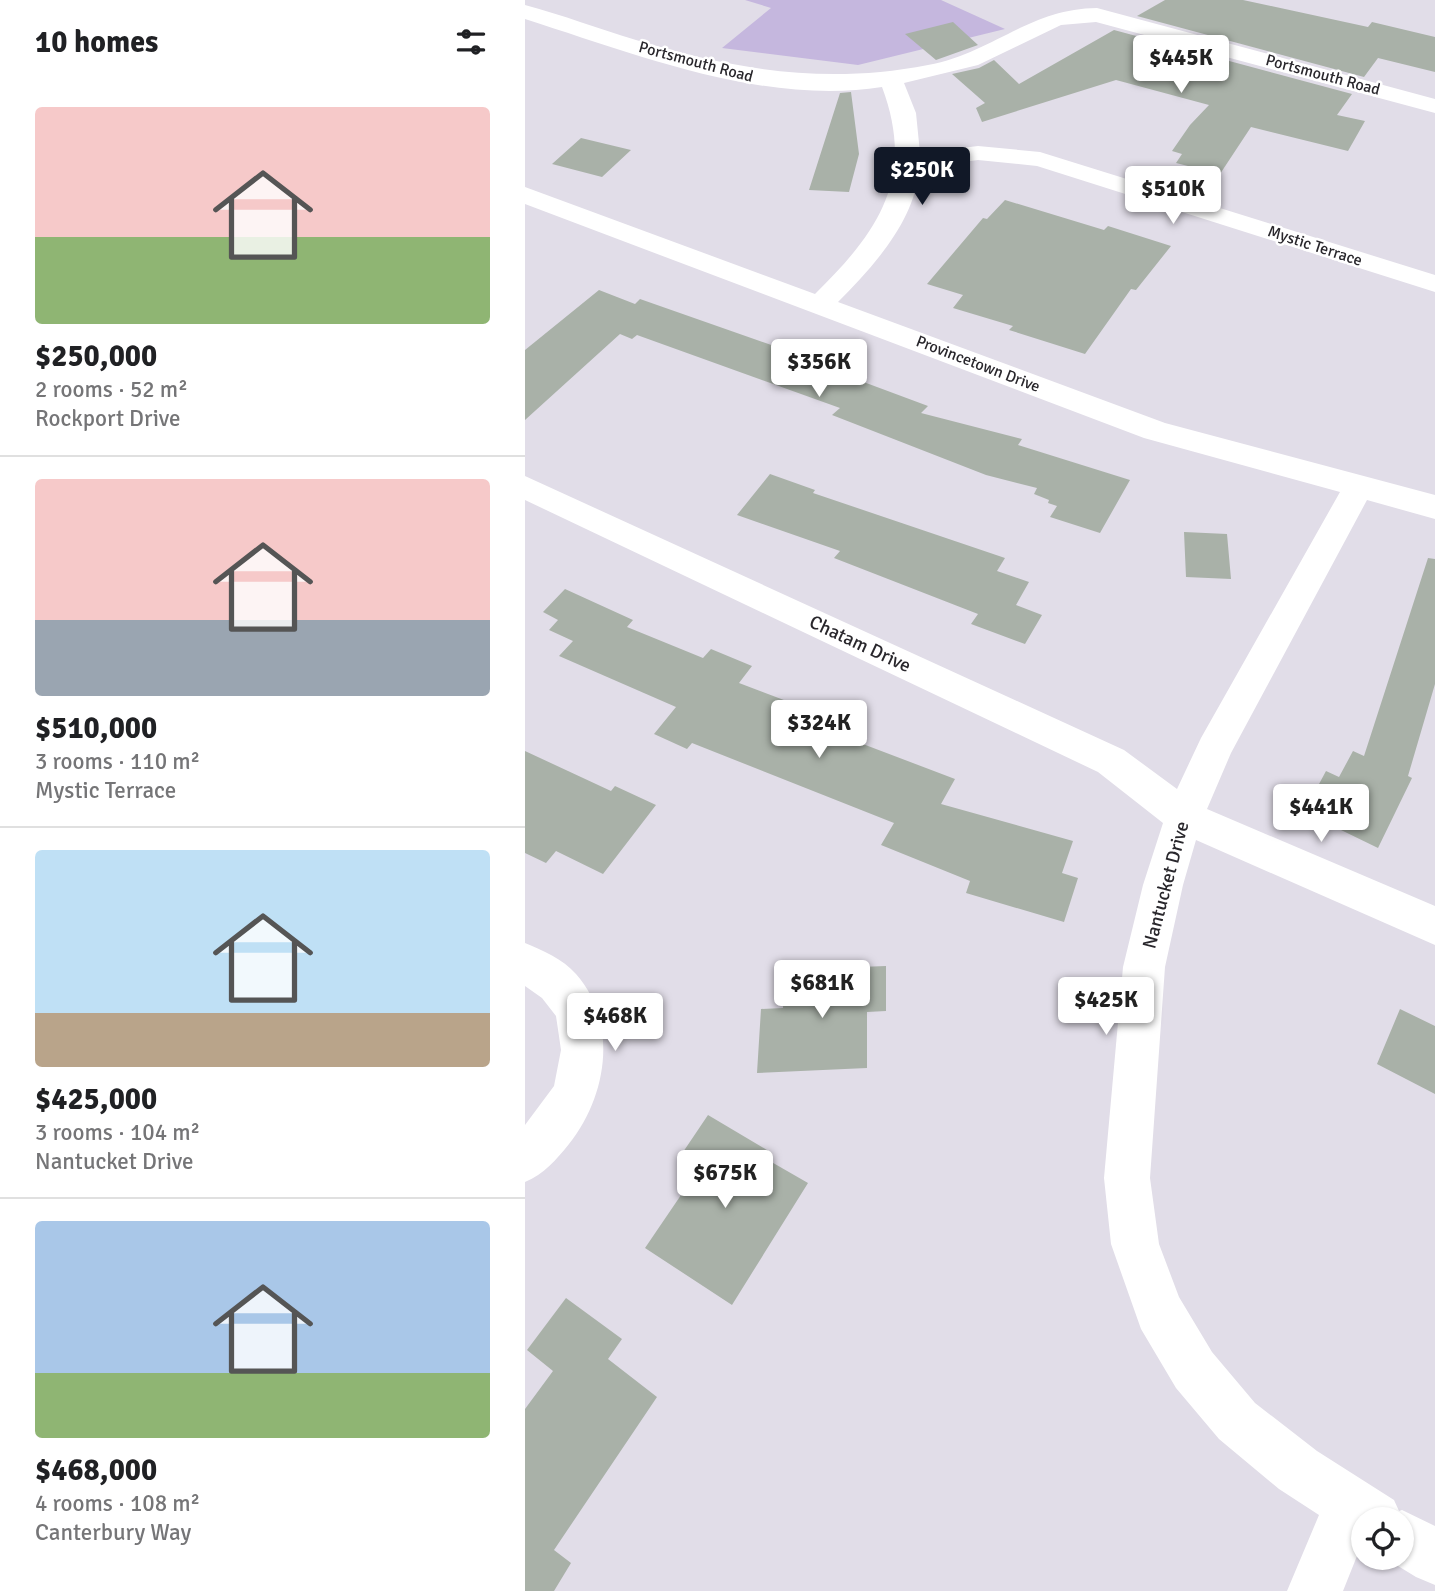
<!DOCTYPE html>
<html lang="en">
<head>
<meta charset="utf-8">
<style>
	:root { --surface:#fff; --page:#f6f6f6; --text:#202124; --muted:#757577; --line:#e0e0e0; --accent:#111827 }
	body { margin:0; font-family:Signika,sans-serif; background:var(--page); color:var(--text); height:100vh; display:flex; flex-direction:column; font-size:26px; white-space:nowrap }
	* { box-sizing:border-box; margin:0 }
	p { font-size:23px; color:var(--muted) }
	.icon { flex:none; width:38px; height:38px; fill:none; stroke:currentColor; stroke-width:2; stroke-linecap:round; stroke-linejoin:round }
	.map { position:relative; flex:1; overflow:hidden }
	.side { display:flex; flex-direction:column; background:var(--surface); width:525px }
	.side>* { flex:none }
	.controls { position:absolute; left:826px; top:1507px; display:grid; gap:14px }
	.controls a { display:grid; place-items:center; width:63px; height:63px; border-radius:50%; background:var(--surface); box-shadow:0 2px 5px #0004; font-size:35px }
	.price { position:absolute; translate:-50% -60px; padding:0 16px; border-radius:7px; background:#fff; color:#222; font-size:23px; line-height:46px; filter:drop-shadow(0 2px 4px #0008) }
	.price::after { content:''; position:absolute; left:50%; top:42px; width:21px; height:16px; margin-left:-10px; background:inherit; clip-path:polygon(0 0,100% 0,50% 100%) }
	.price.active { background:var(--accent); color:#fff }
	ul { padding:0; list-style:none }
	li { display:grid; align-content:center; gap:14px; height:371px; padding:0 35px }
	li+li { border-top:2px solid var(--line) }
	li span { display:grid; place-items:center; height:217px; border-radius:7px; color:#555 }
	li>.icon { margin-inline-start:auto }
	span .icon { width:126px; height:126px; fill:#fffc; stroke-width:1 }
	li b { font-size:30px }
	h2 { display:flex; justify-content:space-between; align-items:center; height:84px; padding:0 35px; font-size:30px }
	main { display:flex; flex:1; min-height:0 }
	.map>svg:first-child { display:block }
</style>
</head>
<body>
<main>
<section class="side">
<h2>10 homes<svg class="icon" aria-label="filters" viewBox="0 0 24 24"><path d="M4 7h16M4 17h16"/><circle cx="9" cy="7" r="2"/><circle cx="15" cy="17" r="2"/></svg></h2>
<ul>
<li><span style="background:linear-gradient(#f6c9c9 60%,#8fb573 0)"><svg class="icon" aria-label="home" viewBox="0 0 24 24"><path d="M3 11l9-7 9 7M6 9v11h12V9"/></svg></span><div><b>$250,000</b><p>2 rooms · 52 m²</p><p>Rockport Drive</p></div></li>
<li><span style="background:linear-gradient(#f6c9c9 65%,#9aa5b1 0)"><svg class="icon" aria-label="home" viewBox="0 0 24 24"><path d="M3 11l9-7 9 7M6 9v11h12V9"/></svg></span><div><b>$510,000</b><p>3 rooms · 110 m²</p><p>Mystic Terrace</p></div></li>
<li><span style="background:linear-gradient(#bfe0f5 75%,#b9a48a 0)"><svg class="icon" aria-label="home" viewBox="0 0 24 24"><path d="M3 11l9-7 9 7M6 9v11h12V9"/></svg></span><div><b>$425,000</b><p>3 rooms · 104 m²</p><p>Nantucket Drive</p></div></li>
<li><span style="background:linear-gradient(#a9c7e8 70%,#8fb573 0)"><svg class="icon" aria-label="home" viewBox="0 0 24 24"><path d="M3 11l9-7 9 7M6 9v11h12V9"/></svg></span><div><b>$468,000</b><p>4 rooms · 108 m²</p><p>Canterbury Way</p></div></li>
</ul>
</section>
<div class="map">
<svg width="910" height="1591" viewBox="0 0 910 1591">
	<rect width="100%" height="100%" fill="#e1dde8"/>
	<path fill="#c5b7de" d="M220,0h196l64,29 -147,36 -136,-17 49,-40z"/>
	<path fill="#a9b1a8" d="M640,0h78l125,27 4,-5 63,15v35l-57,-14 -14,19 -227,-61z
		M428,22l25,23 -42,15 -31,-26z
		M589,30l238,64 -15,21 28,6 -17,30 -97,-24 -31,47 -44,-11 6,-9 -10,-3 18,-26 19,-20 -93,-25 -134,42 -6,-14 9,-5 -33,-29 27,-6 15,-8 25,24z
		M326,92l8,62 -10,38 -40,-2 31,-97z
		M56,138l50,12 -29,27 -50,-13z
		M480,200l99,30 4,-4 63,20 -35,44 -5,-1 -46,65 -76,-24 4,-4 -60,-18 10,-13 -36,-11 56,-66 4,1z
		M74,290l36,14 5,-5 197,69 -3,3 94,35 -7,7 101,26 -4,6 112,35 -30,53 -50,-16 7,-11 -9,-3 1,-3 -15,-6 3,-6 -51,-13 -154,-60 8,-7 -203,-73 -5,4 -12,-5 -95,86v-70z
		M245,474l45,16 -2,3 192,65 -8,13 32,11 -13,23 26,10 -17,29 -54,-20 7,-10 -144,-56 6,-7 -103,-36z
		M659,532l43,2 4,45 -45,-2z
		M903,558l7,1v125l-27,92 4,2 -34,70 -74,-36 22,-41 13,6 14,-26 11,5z
		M40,589l68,31 -6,7 76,31 8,-9 41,17 -13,17 66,25 -8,11 158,60 -14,25 132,37 -11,32 16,5 -14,44 -98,-29 4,-12 -89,-36 13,-22 -202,-80 -5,6 -33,-15 22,-27 -117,-51 14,-15 -24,-11 9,-10 -15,-8z
		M0,751l86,40 4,-5 41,19 -53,69 -47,-23 -10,12 -21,-10z
		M361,966v45l-19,1v56l-110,5 4,-64 22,-1 1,-38z
		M875,1009l35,17v68l-58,-30z
		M183,1115l64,38 -4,7 40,23 -76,122 -87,-57 51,-75 -19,-12z
		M41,1298l56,41 -14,20 49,38 -103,153 17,13 -17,28h-29v-182l28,-38 -26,-21z"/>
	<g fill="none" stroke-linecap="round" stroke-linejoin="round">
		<path fill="#fff" fill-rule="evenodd" d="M0,5c38,10 74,24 111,35 100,30 189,45 292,25 65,-12 100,-56 169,-57l338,91v14l-339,-91 -35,3 -83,40 -74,18 12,30 4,40 58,-7 62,6 395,123v17l-398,-126 -59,-6 -59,8c-3,52 -46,99 -81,134l327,121 270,72v24l-68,-19 -136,253 -24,56 228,97v39l-239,-105 -13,45 -18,82 -15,211 9,66 20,53 33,55 43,51 62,48 77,49 5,11 3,-1 33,16v59l-19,-8 -31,-19h17v-39h-39v22l-20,50h-56l32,-76 -40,-26 -60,-50 -43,-51 -35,-59 -30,-85 -7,-66 19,-211 20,-82 20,-62 -65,-51 -573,-272v-24l599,274 53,39 24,-51 139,-246 -196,-54 -619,-234v-17l290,107c64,-63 101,-116 67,-207 -117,19 -247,-33 -357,-68z
			M0,943c17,7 38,16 51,31 43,49 31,122 -7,170 -13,16 -25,30 -44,38v-57l29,-39 7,-36 -5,-34 -14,-18 -17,-12z"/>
	</g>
	<g text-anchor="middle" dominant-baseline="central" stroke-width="5" stroke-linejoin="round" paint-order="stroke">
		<g font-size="16" fill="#29272c" stroke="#fff">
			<text transform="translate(171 62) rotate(15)">Portsmouth Road</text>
			<text transform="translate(798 75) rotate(15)">Portsmouth Road</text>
			<text transform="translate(790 246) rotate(18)">Mystic Terrace</text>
			<text transform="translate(453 364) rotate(21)">Provincetown Drive</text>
		</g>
		<g font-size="19" fill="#29272c" stroke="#fff">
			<text transform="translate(335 644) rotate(25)">Chatam Drive</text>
			<text transform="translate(641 885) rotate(-75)">Nantucket Drive</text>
		</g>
	</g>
</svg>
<div class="controls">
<a><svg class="icon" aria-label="locate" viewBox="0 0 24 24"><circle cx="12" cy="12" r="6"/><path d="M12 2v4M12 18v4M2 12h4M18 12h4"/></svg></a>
</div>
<b class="price" style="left:656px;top:95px">$445K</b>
<b class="price active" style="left:397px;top:207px">$250K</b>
<b class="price" style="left:648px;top:226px">$510K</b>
<b class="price" style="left:294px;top:399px">$356K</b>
<b class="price" style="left:294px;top:760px">$324K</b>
<b class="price" style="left:796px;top:844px">$441K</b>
<b class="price" style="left:297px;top:1020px">$681K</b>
<b class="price" style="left:581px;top:1037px">$425K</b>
<b class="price" style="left:90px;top:1053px">$468K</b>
<b class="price" style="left:200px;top:1210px">$675K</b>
</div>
</main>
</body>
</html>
